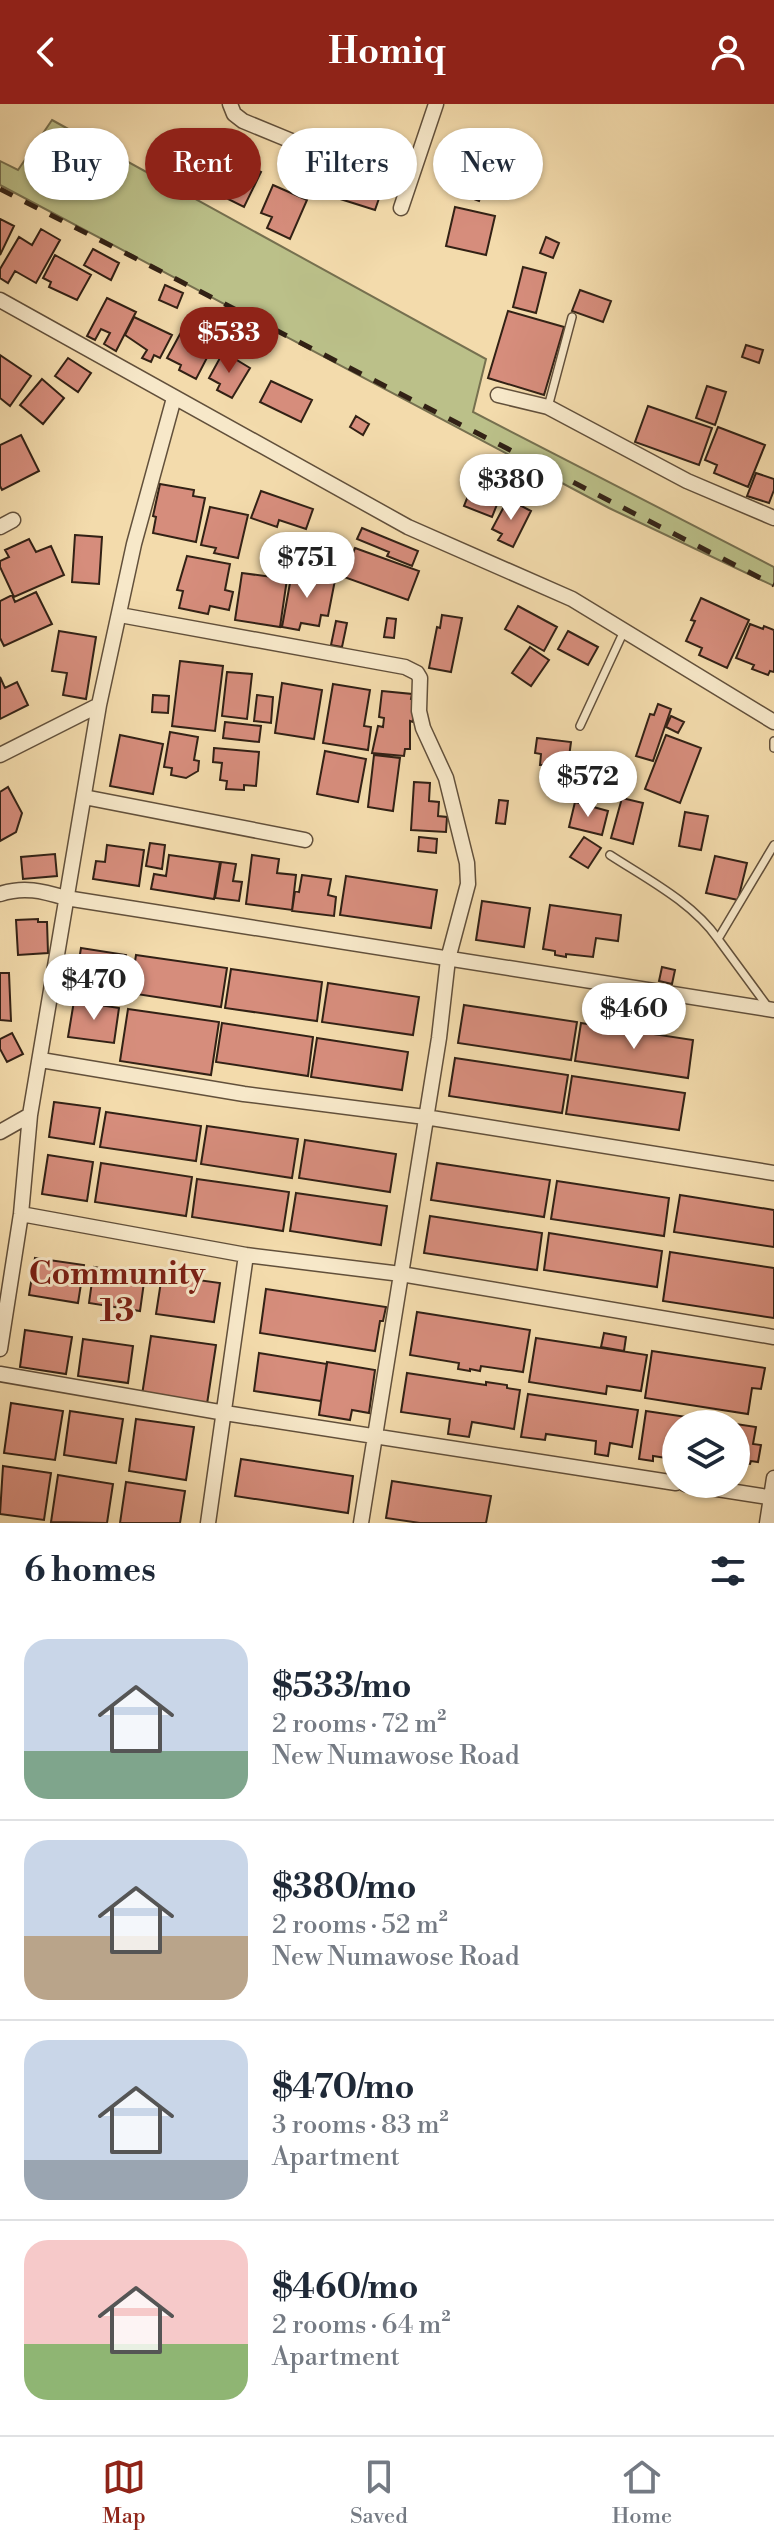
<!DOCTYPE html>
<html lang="en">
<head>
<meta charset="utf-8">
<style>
	:root { --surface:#fff; --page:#f2f2f3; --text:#1f2937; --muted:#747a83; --line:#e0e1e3; --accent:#8f2418 }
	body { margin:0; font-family:"Libre Bodoni",serif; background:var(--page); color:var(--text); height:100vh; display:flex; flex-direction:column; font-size:30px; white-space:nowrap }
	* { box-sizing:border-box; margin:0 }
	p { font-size:26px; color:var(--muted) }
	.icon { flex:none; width:44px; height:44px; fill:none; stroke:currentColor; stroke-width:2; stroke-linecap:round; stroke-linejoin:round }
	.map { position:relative; height:1419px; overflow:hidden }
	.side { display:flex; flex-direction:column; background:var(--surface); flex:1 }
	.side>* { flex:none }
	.guide { position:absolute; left:24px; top:24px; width:726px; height:72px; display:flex; gap:16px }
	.controls { position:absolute; left:662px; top:1306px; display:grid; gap:16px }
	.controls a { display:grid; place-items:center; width:88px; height:88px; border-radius:50%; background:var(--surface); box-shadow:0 2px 6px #0004; font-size:40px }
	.price { position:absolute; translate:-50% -68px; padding:0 18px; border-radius:28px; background:#fff; color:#222; font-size:26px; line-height:52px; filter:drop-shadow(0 2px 4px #0008) }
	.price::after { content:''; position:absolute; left:50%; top:48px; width:24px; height:18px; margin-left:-12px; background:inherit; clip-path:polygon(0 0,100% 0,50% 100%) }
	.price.selected { background:var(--accent); color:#fff }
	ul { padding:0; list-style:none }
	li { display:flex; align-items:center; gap:24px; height:200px; padding:0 24px }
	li+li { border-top:2px solid var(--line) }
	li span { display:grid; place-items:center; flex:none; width:224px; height:160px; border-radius:24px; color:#555 }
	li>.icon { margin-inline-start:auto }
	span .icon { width:96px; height:96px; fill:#fffc; stroke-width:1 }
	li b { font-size:34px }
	h2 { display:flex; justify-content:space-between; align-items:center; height:96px; padding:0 24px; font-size:34px }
	.chip { padding:0 28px; border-radius:36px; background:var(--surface); box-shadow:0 2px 6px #0004; font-size:28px; line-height:72px }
	.chip.selected { background:var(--accent); color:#fff }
	header { display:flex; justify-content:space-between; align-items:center; height:104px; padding:0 24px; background:var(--accent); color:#fff; font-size:36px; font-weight:800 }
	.tabs { display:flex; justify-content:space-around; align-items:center; height:112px; border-top:2px solid var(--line); background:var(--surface); font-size:22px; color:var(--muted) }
	.tabs a { display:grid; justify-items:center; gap:4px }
	.tabs .selected { color:var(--accent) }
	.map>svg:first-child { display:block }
</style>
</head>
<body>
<header><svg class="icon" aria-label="back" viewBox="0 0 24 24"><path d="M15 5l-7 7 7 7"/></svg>Homiq<svg class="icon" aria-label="person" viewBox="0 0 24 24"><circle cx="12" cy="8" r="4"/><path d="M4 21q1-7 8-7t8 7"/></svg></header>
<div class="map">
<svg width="774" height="1419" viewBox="0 0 774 1419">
	<rect width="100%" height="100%" fill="#f3dbac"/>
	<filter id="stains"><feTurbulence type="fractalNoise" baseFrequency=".0025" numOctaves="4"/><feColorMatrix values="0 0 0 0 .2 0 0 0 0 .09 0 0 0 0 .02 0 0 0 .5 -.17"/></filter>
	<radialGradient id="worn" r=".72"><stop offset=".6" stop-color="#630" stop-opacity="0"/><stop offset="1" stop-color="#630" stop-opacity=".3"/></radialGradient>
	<path fill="#bbc089" stroke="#76704f" stroke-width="2" d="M52,16l434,239 -13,53 301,155v19l-165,-78 -609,-323v-24l18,9z"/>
	<path fill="#d68d7c" stroke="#322115" stroke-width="2" d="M461,45l33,12 -4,11 8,3 -7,20 -9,-3 -3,9 -32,-12z
		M229,52l32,16 -17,35 -32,-16z
		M345,61l41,13 -11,32 -41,-13z
		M273,81l34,15 -17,39 -23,-11 5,-11 -11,-4z
		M455,103l40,9 -9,39 -40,-9z
		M0,115l14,7 -14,29z
		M41,125l19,11 -24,43 -21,-12 -7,12 -8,-5v-9l19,-32 13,8z
		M546,133l13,6 -6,15 -13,-5z
		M93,145l26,14 -8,17 -27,-15z
		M55,151l36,20 -14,25 -28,-13 2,-5 -8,-4z
		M523,163l23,6 -10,40 -23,-6z
		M165,181l18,8 -6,15 -18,-8z
		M580,186l31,11 -8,21 -31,-11z
		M107,194l29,14 -20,39 -12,-7 6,-11 -9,-4 -6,11 -8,-4z
		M508,207l56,16 -20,68 -56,-17z
		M134,213l38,18 -12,23 -6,-3 -3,7 -9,-4 5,-8 -22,-15z
		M230,220l16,9 -5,9 -17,-8z
		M180,230l31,16 -15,29 -17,-9 2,-5 -14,-7z
		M746,241l17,5 -4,13 -17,-6z
		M0,251l31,21 -21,30 -10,-8z
		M221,252l7,4 2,-4 20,12 -18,30 -15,-8 3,-6 -11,-6z
		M68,254l23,15 -13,19 -23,-16z
		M42,275l22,19 -21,26 -23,-19z
		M271,277l41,19 -11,22 -41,-20z
		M707,282l19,6 -11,33 -19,-7z
		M648,302l64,22 -13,37 -64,-23z
		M356,312l13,8 -6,11 -13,-8z
		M718,323l47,18 -17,42 -34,-14 3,-8 -12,-5z
		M21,331l18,36 -37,19 -2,-4v-41z
		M756,369l18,6v11l-5,13 -22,-7z
		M474,377l28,11 -10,25 -28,-11z
		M160,380l34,6 -1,6 12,2 -9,44 -43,-9 3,-16 -3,-1z
		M261,387l52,18 -7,20 -27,-9 -2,7 -26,-9z
		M508,395l23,12 -18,36 -15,-7 4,-6 -10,-5z
		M210,403l38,8 -10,43 -24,-5 2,-5 -15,-3z
		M362,424l56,23 -6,15 -25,-10 2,-4 -32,-13z
		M75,431l27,2 -3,47 -27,-2z
		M308,433l37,8 -7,31 -37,-8z
		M29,435l7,13 15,-6 13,29 -50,22 -14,-30v-6l9,-4 -4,-7z
		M355,444l64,23 -11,29 -64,-23z
		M187,452l43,8 -5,26 8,2 -4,18 -19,-4 -2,8 -29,-6 4,-17 -6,-1z
		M292,468l43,8 -7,36 -7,-1 -2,11 -18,-3 -2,7 -17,-3z
		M242,469l45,6 -7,48 -45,-7z
		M36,488l16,32 -48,22 -4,-8v-37l12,-6 3,7z
		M701,494l48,22 -22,48 -28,-13 3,-7 -16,-7 9,-20 -4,-1z
		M518,502l39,21 -13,24 -39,-22z
		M442,511l20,3 -11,54 -22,-4 8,-41 3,1z
		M387,514l9,1 -2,19 -10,-1z
		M336,517l11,2 -5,24 -11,-2z
		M750,520l13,5 1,-3 10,4v42l-4,-1 -2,4 -16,-6 2,-4 -18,-7z
		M59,527l37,6 -10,62 -23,-4 4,-22 -15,-2z
		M568,527l30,16 -10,18 -30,-16z
		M530,543l19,13 -18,26 -19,-13z
		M180,557l43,5 -8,65 -43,-5z
		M227,568l25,2 -5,45 -25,-3z
		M0,573l5,11 12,-6 11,23 -28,14z
		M282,579l40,7 -8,49 -39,-6z
		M333,580l37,6 -6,36 7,1 -3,23 -45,-7z
		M382,587l30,3 -1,5 4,1 -2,22 -3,-1v28h-5l-1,7 -32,-3 6,-27 5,1 1,-9 -5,-1z
		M153,591l16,1 -1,17 -16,-1z
		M257,591l16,2 -2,26 -17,-2z
		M658,600l13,5 -18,52 -17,-5 14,-42 4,1z
		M671,612l13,6 -6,11 -12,-6z
		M225,618l36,4 -2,16 -36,-4z
		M170,628l28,5 -4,23 5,1 -1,10 -12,7 -15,-3 1,-7 -8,-1z
		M120,631l43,9 -10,50 -43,-8z
		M666,631l35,13 -21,55 -35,-14z
		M537,634l34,4 -2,15h-4l-3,23 -17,-2 1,-13h-6l1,-11 -6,-1z
		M214,644l45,4 -3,34 -12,-1v5l-18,-1 1,-8 -7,-1 2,-17 -9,-1z
		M325,647l41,8 -8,43 -41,-8z
		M374,651l26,3 -7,53 -25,-4z
		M414,678l16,1 -1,18 10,1 -1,14 9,1 -1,15 -35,-2z
		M8,683l14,26 -6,19 -16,9v-49z
		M622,694l21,5 -10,41 -22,-6z
		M499,696l9,1 -3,23 -9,-1z
		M575,698l33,9 -6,24 -33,-8z
		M685,708l23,4 -7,34 -22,-4z
		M419,733l18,2 -1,14 -18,-2z
		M584,733l17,11 -13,20 -18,-11z
		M150,739l15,2 -3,24 -16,-3z
		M107,741l37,5 -5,36 -46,-7 3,-18 9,1z
		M55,750l2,22 -34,3 -2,-22z
		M169,751l51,7 -6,37 -63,-10 3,-15 12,2z
		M252,751l27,4 -2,14 19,2 -4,35 -46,-6z
		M715,752l32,7 -9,37 -32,-7z
		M221,758l15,2 -3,17 9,1 -3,19 -24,-3z
		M302,771l29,4 -3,16 8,2 -2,19 -42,-5 3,-20 4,1z
		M346,772l91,14 -6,38 -91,-13z
		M482,797l48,7 -6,39 -48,-7z
		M550,801l71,10 -3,26 -22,-3 -3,19 -27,-3v3l-11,-2v-4l-12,-2z
		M38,815v3h9l1,31 -30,2 -2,-35z
		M81,844l45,7 -5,36 -46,-7z
		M136,851l91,13 -6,39 -91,-14z
		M662,863l13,3 -3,14 -13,-3z
		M231,865l91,13 -5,39 -92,-13z
		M0,869h9l2,48 -11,-1z
		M328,879l91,14 -6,38 -91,-13z
		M74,897l45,7 -5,35 -46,-6z
		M464,901l113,17 -6,38 -113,-17z
		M128,905l91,13 -8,53 -91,-14z
		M222,919l91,14 -5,39 -92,-14z
		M581,919l112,17 -5,38 -113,-17z
		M12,929l11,21 -16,8 -7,-13v-10z
		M317,934l91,14 -6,38 -91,-13z
		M455,954l113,17 -6,38 -113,-17z
		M572,972l113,17 -6,37 -113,-16z
		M54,998l46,6 -6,36 -45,-7z
		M106,1008l95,14 -5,35 -96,-14z
		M207,1022l91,13 -6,39 -91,-14z
		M305,1036l91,14 -6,38 -91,-14z
		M48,1051l45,7 -6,39 -45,-7z
		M101,1059l91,14 -6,39 -91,-14z
		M437,1059l113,17 -6,37 -113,-17z
		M197,1075l92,13 -6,39 -91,-14z
		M557,1077l112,17 -5,38 -113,-17z
		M296,1089l91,13 -6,39 -91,-14z
		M680,1091l94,15v37l-100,-15z
		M430,1112l112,17 -5,37 -113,-17z
		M549,1129l113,18 -5,36 -113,-17z
		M670,1148l104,16v50l-111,-17z
		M35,1154l49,7 -6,38 -49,-8z
		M94,1163l51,8 -5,36 -51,-8z
		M162,1171l58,8 -6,39 -58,-8z
		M266,1185l120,18 -3,14h-3l-5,30 -115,-18z
		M417,1208l113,18 -7,42 -42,-6 -1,5 -10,-2v2l-12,-2 1,-6 -49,-8z
		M25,1226l47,7 -6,37 -46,-7z
		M604,1229l22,4 -2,14 -23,-4z
		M151,1232l65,9 -9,59 -65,-9z
		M536,1234l111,17 -6,36 -34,-5 -1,8 -77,-12z
		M83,1235l50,7 -5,37 -50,-7z
		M652,1247l113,17 -4,21 -9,-1 -4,26 -103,-16z
		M259,1249l68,11 -6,37 -67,-10z
		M327,1258l48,8 -6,43 -17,-3 -2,10 -31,-5z
		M407,1269l79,12v-3l21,3v3l13,2 -6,39 -42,-7 -3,15 -21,-3 2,-15 -49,-7z
		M528,1290l110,16 -6,37 -22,-4 -2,13 -13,-2 1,-13 -50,-7 -1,6 -24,-3z
		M11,1299l52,8 -8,49 -51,-7z
		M70,1307l53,8 -7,44 -52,-8z
		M646,1307l88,13h-58v43l-4,-1 1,-7 -20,-3v5l-14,-2z
		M136,1315l58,8 -8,53 -57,-9z
		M736,1320l20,3 -3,17 8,1 -3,17 -7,-1 -1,3 -14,-2z
		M241,1355l112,17 -5,37 -113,-17z
		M3,1362l48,7 -7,47 -44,-6z
		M58,1371l55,9 -6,39 -56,-1z
		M392,1377l99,15 -5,27h-66l-34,-5z
		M126,1378l59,9 -5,32h-60z"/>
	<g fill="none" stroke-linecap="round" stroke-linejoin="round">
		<defs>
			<path id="service" d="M548,303l24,-90
				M580,622l44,-95
				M774,637v7
				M610,751c37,24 82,47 108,84
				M768,903l-50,-68 56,-94"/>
			<path id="minor" d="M230,0l4,10 9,7 68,28
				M401,104l35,-104
				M0,196l408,227 164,72 202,123
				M498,291l50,12 139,74 87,37
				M0,423l13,-7
				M120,511l285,52 12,6 3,5 -1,33 4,17 23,50 21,85 1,21 -20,75 -9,79 -78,485
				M0,651l99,-50
				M84,693l221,43
				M0,790c24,-8 42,-3 66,4l708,112
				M41,956l203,34 181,23 349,56
				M0,1028l30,-17
				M21,1110l225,41 155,19 373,63
				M0,1245l21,-135 9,-99 69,-410 35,-161 40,-146
				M0,1270l225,39 451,70
				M685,1380l89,14
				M208,1419l38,-268
				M767,1419l7,-45"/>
		</defs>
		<use href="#service" stroke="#62503b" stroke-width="10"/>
		<use href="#minor" stroke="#62503b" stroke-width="17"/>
		<use href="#service" stroke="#f7e8c9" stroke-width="7"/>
		<use href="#minor" stroke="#f7e8c9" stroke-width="14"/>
		<path stroke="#322115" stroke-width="5" stroke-dasharray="14 14" stroke-linecap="butt" d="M0,85l774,396"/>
	</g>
	<g text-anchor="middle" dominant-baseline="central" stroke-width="6" stroke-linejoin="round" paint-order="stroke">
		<g font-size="32" font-weight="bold" fill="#7a1f14" stroke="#f7e8c9">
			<text x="117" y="1170">Community<tspan x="117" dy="37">13</tspan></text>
		</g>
	</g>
	<rect width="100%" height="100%" filter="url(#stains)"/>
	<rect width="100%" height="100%" fill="url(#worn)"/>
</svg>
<div class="controls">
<a><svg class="icon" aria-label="layers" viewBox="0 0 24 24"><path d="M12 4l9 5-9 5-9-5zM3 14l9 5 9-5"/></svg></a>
</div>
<b class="price selected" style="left:229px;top:271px">$533</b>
<b class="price" style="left:511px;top:418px">$380</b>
<b class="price" style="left:307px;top:496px">$751</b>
<b class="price" style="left:588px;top:715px">$572</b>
<b class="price" style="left:94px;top:918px">$470</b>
<b class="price" style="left:634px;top:947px">$460</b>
<div class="guide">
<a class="chip">Buy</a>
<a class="chip selected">Rent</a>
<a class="chip">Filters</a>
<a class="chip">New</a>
</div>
</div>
<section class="side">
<h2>6 homes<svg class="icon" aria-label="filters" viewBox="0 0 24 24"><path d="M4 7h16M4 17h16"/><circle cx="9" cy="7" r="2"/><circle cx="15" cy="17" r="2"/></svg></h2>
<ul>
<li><span style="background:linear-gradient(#c9d6e8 70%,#7fa58c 0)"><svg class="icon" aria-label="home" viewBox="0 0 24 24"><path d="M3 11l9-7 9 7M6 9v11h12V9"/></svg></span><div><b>$533/mo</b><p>2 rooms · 72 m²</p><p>New Numawose Road</p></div></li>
<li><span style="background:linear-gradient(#c9d6e8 60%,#b9a48a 0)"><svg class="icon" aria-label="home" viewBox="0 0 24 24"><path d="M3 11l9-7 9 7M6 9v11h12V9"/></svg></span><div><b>$380/mo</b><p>2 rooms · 52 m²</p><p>New Numawose Road</p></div></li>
<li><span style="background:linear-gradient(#c9d6e8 75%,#9aa5b1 0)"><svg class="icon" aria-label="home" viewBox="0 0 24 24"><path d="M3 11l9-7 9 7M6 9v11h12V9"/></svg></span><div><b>$470/mo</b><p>3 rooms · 83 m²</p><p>Apartment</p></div></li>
<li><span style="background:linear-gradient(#f6c9c9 65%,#8fb573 0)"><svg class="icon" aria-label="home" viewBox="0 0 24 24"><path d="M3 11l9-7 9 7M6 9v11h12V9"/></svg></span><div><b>$460/mo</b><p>2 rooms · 64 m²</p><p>Apartment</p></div></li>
</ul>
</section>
<nav class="tabs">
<a class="selected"><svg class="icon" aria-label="map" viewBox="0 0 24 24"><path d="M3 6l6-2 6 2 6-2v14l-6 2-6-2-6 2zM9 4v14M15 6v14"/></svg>Map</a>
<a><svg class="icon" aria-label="saved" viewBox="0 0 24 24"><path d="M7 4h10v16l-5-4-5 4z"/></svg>Saved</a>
<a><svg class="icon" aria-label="home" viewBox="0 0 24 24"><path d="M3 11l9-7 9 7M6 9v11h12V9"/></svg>Home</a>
</nav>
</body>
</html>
